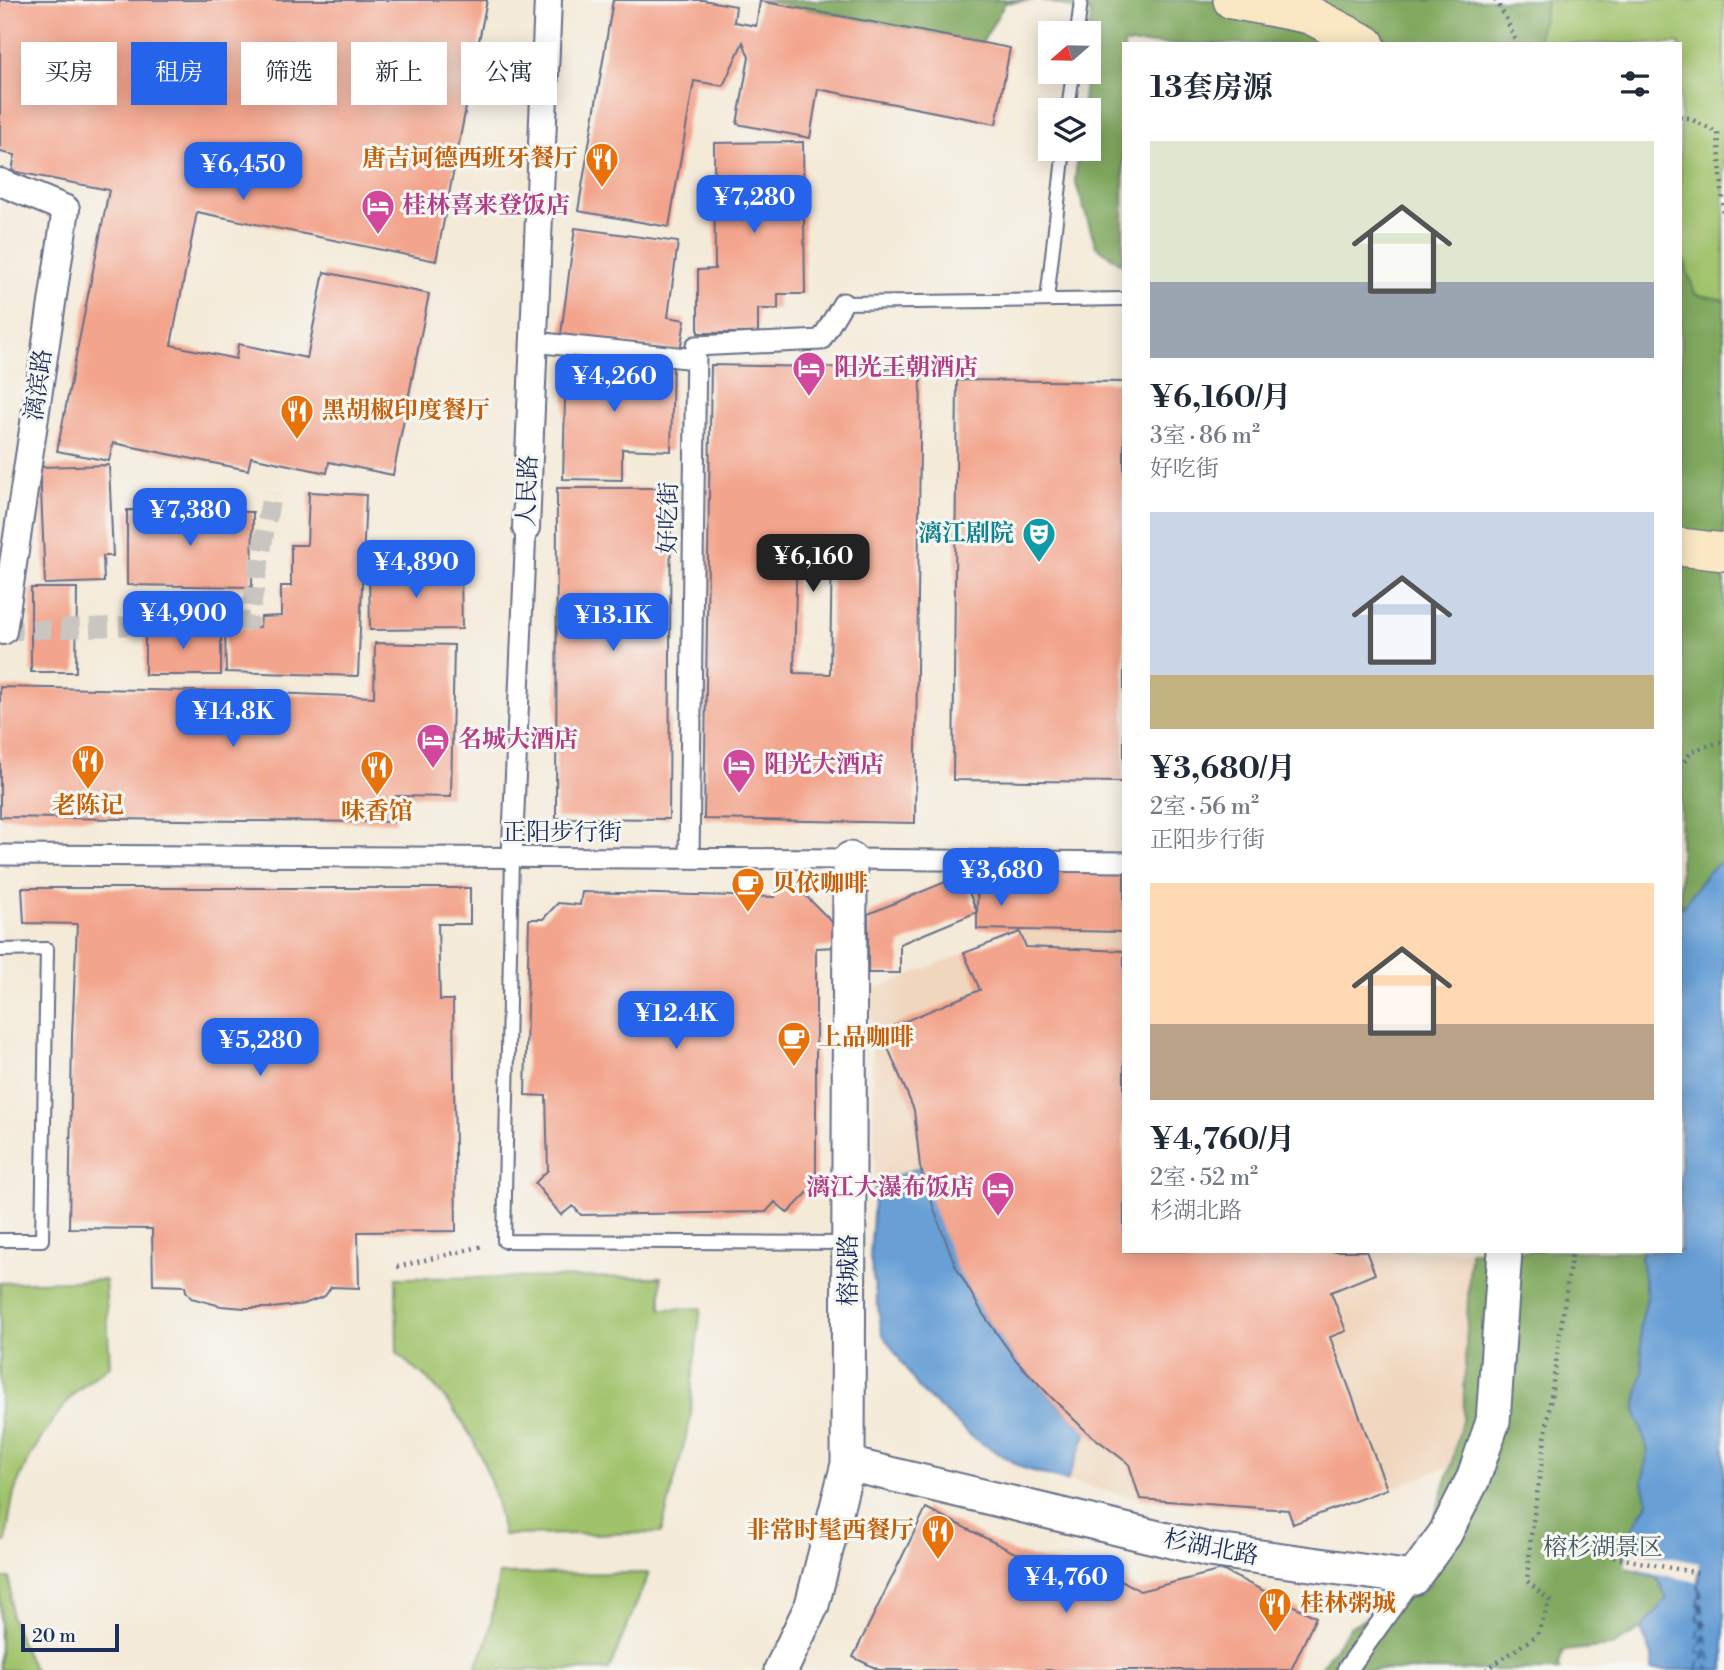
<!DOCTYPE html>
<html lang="zh">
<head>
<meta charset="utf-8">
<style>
	:root { --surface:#fff; --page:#f6f6f7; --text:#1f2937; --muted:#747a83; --accent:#2563eb }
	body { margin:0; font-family:"Libre Bodoni","Noto Serif SC",serif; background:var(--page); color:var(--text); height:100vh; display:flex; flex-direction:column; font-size:26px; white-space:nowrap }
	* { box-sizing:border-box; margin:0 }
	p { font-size:23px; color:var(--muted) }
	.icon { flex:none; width:38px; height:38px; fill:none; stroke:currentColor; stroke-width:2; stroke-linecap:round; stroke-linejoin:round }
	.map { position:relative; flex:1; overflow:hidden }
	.panel { position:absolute; left:1122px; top:42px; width:560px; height:1211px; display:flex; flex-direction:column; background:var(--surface); border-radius:0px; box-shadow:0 4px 18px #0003 }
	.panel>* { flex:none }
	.banner { position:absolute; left:21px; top:42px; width:665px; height:63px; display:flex; gap:14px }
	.needle { width:46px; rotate:250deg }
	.fabs { position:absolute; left:1038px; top:21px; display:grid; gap:14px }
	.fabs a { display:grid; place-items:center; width:63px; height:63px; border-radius:0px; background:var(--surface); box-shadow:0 4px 18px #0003; font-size:35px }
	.scale { position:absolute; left:21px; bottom:18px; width:98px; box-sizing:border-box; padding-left:7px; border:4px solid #1b2f5e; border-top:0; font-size:19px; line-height:24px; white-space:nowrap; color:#1b2f5e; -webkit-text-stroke:5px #f6f6f2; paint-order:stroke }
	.price { position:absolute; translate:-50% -60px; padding:0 16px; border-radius:14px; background:var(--accent); color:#fff; font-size:23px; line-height:46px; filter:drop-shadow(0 2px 4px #0008) }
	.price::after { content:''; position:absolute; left:50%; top:42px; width:21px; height:16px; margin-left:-10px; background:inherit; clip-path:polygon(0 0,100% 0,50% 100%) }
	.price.on { background:#222; color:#fff }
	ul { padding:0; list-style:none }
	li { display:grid; align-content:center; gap:14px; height:371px; padding:0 28px }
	li span { display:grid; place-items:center; height:217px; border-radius:0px; color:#555 }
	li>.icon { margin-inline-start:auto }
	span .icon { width:126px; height:126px; fill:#fffc; stroke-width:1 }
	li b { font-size:30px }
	h2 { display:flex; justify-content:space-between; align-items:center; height:84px; padding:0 28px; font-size:30px }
	.tag { padding:0 24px; border-radius:0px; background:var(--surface); box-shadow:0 4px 18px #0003; font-size:24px; line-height:63px }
	.tag.on { background:var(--accent); color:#fff }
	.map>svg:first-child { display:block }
</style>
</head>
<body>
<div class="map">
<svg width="1724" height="1670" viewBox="0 0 1724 1670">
	<rect width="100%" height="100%" fill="#f6f6f2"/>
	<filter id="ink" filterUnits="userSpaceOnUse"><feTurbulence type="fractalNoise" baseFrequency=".0143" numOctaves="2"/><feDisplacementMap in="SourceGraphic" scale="14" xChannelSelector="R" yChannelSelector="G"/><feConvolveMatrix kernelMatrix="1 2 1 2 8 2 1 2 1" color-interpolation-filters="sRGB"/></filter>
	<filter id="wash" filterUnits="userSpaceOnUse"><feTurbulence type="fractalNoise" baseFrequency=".00686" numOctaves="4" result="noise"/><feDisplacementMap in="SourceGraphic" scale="28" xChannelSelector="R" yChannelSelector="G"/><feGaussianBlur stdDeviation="1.57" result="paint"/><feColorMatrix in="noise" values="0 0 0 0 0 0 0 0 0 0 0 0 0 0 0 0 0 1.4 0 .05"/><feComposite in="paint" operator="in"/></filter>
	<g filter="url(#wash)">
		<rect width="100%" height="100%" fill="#f4ead8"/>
		<path fill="#f0d6bc" d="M1025,930l98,2 1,319h346l-7,165 -12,50 -158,58 -6,-14 -147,-11 -73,-18 -44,-13 -50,-30 -53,-48 -38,-57 -12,-76 5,-73 -4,-194z"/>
		<path fill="#a0c26b" stroke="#5e7864" stroke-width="2" d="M1390,0h334v502l-44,-5v-453h-202z
			M661,1277v32l40,-1 -9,74 -1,35 -30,116 -158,2c-9,-56 -27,-103 -66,-146 -12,-13 -27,-24 -40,-36l-1,-75z
			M105,1280l5,86c-9,6 -18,12 -26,19 -26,22 -60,76 -70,109 -4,16 -6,32 -8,48h-6v-259z
			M649,1573l-40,97h-135l14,-30 11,-66z
			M0,1578h10l1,38 14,37 10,17h-35z"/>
		<path fill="#80a85f" stroke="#4e6c5e" stroke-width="2" d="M758,0h276l-29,3 -23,40z
			M1043,0h504l-10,44h-413l-1,221 -27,-19 -21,-65 3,-32h10v-39h-6l4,-38h2v-32l3,-27z
			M1680,249l15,45 29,6v560l-15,11 -29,39z
			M1470,1251h173l-2,6 6,40 -7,31 3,42 -8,39 13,42 -5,31 5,21 -16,27 26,48 9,22 -26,29 -29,17 -49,5 -4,15 2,4h-243l33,-44 78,-41 7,-73 15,-46 12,-50z"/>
		<path fill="#689fd5" stroke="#42679a" stroke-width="2" d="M1724,860v810h-72v-14l-11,-27 26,-30 -9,-21 -33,-11 7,-37 16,-27 -5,-21 5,-31 -13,-42 8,-39 -3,-42 7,-31 -6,-40 2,-6h37v-341l29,-39z
			M920,1167l63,147 32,45 36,38 36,35 -20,49 -44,-13 -50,-30 -53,-48 -38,-57 -12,-76 5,-73z"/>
		<path fill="#f4ead8" d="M1628,1550l71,13 -2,19 -72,-15z"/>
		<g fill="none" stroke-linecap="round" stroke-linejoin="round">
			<path stroke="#365688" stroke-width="2" stroke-dasharray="9 7" stroke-linecap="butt" d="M1698,1573l14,97
				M1699,1588l5,82
				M1701,1602l7,68
				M1698,1670v-89"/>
		</g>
		<g id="blocks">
			<path fill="#f3a48c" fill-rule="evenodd" d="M0,0h487l-51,261 -239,-49 -26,133 65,14 2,-15 69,14 17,-86 105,22 -36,181 -64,-13 -2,11 -76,-16 -3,13 -135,-27 -4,18 -52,-10 52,-261 -97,-19 3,-16 -15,-3z
				M613,0h90l33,6 -2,16 22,4 4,-25 250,47 -14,76 -178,-35 -8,49 -73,-14 12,-67 -6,-15 -20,44 -29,-5 -25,146 -91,-16z
				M803,142l2,152h-27v15h-20v24h-60v-63l17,-1 -1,-126z
				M575,228l103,14 -10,75 17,3 -5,31 -119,-17z
				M566,359l107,3 -2,89 -49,-2v31l-59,-1z
				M711,365l210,4 -6,454 -211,-4zM797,544l35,1 -2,129 -36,-1z
				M957,380l167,2v400l-171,-2z
				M109,465l4,91h-10l1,26 -59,2 -5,-117z
				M557,488h114l-2,331 -113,-1z
				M309,492l57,3 -8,181 -132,-4 -1,-44 35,-1 1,-10 20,-1v-30h10v-41h16z
				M127,510l126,2 -1,75 -125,-2z
				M461,570l1,59 -92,1 -1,-58z
				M31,588h46l-1,84h-45z
				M145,627h76v48h-76z
				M375,643l79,2 -3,152 -55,-1v26l-155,-1 -241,-4v-130l243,5 131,5z
				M978,868l146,3v61l-147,-3v-17l-77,32v29h-32v-59l94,-39 15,37z
				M776,883l19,2 41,41v21l-20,1v236l-28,29 -13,-11 -9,10 -185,3 -8,-9 -12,9 -26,-32 13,-13 -2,-74 -21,-1 4,-176h14l15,-16 22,2 2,-13 193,5z
				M22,888h448v36h-32l2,76h13l3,231 -98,1 1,56 -28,-1 -6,9 -21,8 -32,4h-27l-24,-2 -30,-8 -5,-7 -1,-5 -32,-1 -1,-56 -83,-1 3,-193 5,-111 -53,-1z
				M1020,932l6,15 98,4v300h242l9,23 -44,18 15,39 -16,6 57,152 -94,35 -5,-14 -148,-11 -11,-35 -42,-32 -36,-35 -36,-38 -32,-45 -27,-47 -19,-49 -17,-51 -6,-57 -33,-79 99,-41 -16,-37z
				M926,1508l87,44 110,29 17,10 82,-21 94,47 -25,53h-412l-26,-13z"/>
		</g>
	</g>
	<g filter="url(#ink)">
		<use href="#blocks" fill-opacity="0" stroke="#677089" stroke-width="2"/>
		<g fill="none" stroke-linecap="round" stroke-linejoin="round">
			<path stroke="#c9c5c0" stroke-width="19" stroke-dasharray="19 10" stroke-linecap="butt" d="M3,631l246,-10 23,-129"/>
			<defs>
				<path id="service" d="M1077,33l4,-33
					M1068,110l5,-38
					M1047,300l17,-151
					M843,303l281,-4
					M512,857l-8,384 344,2
					M0,950l47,-1 -5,291h-42"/>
				<path id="pedestrian" d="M534,342l162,17
					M0,855l850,4 274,3
					M512,857l14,-329
					M689,858l7,-512 125,-6 22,-37
					M1347,1670l66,-92"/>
				<path id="minor" d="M0,182l66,27 -63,422
					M526,528l22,-528"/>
				<path id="tertiary" d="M848,1464l361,86 204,28 32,-44 28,-55 20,-58 12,-170
					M781,1670l31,-65 36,-141 2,-605"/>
				<path id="secondary" d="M1232,0l78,15 56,29
					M1680,547l44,5"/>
			</defs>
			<use href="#service" stroke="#677089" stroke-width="16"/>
			<use href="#pedestrian" stroke="#677089" stroke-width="23"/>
			<use href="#minor" stroke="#677089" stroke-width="30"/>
			<use href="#tertiary" stroke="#677089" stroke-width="37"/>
			<use href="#secondary" stroke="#677089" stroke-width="40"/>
			<path stroke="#677089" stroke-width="4.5" stroke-dasharray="2 5" stroke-linecap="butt" d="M1495,0l10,16 12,28
				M1680,117l9,1 29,15 6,85
				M1680,767l12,-16 32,-10
				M397,1267l86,-21
				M1613,1557l85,16
				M1486,1670l51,-35 13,-34 -23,-20 4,-45 41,-285"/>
			<use href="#service" stroke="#fff" stroke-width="12"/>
			<use href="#pedestrian" stroke="#fff" stroke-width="19"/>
			<use href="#minor" stroke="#fff" stroke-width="26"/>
			<use href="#tertiary" stroke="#fff" stroke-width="33"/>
			<use href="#secondary" stroke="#fae7c3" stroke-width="37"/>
		</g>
	</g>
	<defs>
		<symbol id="restaurant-pin" viewBox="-11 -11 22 30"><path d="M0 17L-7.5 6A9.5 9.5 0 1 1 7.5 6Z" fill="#e8710a" stroke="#f6f6f2"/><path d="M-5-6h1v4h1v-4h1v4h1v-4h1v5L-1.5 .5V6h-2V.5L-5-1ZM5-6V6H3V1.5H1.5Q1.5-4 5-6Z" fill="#fff"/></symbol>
		<symbol id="hotel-pin" viewBox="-11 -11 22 30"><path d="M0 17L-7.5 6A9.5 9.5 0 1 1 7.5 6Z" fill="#d1479c" stroke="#f6f6f2"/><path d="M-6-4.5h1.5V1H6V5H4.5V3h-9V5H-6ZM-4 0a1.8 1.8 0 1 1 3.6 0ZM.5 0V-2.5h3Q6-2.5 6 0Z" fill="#fff"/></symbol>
		<symbol id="theatre-pin" viewBox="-11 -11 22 30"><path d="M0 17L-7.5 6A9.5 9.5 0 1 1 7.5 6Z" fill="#0f9aa8" stroke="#f6f6f2"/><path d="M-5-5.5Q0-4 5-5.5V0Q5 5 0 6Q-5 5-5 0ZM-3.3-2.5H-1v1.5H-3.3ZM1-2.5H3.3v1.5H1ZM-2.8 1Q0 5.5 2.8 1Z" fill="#fff"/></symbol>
		<symbol id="cafe-pin" viewBox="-11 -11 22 30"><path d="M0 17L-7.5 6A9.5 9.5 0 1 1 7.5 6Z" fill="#e8710a" stroke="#f6f6f2"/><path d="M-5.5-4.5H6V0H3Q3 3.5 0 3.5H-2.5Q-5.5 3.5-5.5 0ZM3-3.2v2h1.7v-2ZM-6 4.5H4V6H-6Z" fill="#fff"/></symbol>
	</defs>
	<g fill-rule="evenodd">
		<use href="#restaurant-pin" x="583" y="140" width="38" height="52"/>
		<use href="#hotel-pin" x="359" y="187" width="38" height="52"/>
		<use href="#hotel-pin" x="790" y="349" width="38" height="52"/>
		<use href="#restaurant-pin" x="278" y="392" width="38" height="52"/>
		<use href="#theatre-pin" x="1020" y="515" width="38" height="52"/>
		<use href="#hotel-pin" x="414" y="721" width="38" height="52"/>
		<use href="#restaurant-pin" x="69" y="742" width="38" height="52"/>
		<use href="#hotel-pin" x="720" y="746" width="38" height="52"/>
		<use href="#restaurant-pin" x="358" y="748" width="38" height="52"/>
		<use href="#cafe-pin" x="729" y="865" width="38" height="52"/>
		<use href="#cafe-pin" x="775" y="1019" width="38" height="52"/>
		<use href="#hotel-pin" x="979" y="1169" width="38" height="52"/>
		<use href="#restaurant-pin" x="919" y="1512" width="38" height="52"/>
		<use href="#restaurant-pin" x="1256" y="1585" width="38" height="52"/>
	</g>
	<g text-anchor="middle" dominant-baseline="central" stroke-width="6" stroke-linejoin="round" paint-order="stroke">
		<g font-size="24" font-weight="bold" fill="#c56008" stroke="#f6f6f2" text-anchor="start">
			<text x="578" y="159" text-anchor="end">唐吉诃德西班牙餐厅</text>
			<text x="322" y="411">黑胡椒印度餐厅</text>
			<text x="88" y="806" text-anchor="middle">老陈记</text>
			<text x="377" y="812" text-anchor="middle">味香馆</text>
			<text x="772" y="884">贝依咖啡</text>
			<text x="818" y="1038">上品咖啡</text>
			<text x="914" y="1531" text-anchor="end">非常时髦西餐厅</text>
			<text x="1300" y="1604">桂林粥城</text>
		</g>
		<g font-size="24" font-weight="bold" fill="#b23c85" stroke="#f6f6f2" text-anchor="start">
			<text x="402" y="206">桂林喜来登饭店</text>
			<text x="834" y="368">阳光王朝酒店</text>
			<text x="458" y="740">名城大酒店</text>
			<text x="764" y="765">阳光大酒店</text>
			<text x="974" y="1188" text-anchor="end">漓江大瀑布饭店</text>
		</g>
		<g font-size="24" fill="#1b2f5e" stroke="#f6f6f2">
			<text transform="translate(39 385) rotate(-82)">漓滨路</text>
			<text transform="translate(528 491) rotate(-88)">人民路</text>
			<text transform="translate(669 518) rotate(-89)">好吃街</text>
			<text x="562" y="833">正阳步行街</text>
			<text transform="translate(849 1270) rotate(-90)">榕城路</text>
			<text transform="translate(1211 1548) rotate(11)">杉湖北路</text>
		</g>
		<g font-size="24" font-weight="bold" fill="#0d838f" stroke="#f6f6f2" text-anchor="end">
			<text x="1014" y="534">漓江剧院</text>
		</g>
		<g font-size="24" fill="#435b62" stroke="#f6f6f2">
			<text x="1603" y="1548">榕杉湖景区</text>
		</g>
	</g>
</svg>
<div class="fabs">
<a><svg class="needle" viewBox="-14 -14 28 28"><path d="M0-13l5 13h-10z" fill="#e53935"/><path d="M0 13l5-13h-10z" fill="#747a83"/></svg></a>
<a><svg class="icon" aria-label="layers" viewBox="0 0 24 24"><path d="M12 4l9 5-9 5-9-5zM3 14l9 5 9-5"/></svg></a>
</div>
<div class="scale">20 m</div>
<b class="price" style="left:243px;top:202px">¥6,450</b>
<b class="price" style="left:754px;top:235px">¥7,280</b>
<b class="price" style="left:614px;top:414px">¥4,260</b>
<b class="price" style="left:190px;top:548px">¥7,380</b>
<b class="price on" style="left:813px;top:594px">¥6,160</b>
<b class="price" style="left:416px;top:600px">¥4,890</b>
<b class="price" style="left:183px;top:651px">¥4,900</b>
<b class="price" style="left:613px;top:653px">¥13.1K</b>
<b class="price" style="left:233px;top:749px">¥14.8K</b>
<b class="price" style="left:1001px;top:908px">¥3,680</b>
<b class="price" style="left:676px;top:1051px">¥12.4K</b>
<b class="price" style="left:260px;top:1078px">¥5,280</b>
<b class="price" style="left:1066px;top:1615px">¥4,760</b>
<div class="banner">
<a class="tag">买房</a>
<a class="tag on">租房</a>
<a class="tag">筛选</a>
<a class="tag">新上</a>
<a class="tag">公寓</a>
</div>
<section class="panel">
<h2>13套房源<svg class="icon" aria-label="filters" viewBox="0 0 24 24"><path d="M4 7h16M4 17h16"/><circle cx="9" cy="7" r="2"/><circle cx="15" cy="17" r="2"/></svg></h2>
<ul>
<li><span style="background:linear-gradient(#dfe7d0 65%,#9aa5b1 0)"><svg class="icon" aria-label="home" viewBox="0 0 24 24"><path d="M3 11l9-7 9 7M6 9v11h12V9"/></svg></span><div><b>¥6,160/月</b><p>3室 · 86 m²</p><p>好吃街</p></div></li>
<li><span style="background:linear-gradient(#c9d6e8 75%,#c2b280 0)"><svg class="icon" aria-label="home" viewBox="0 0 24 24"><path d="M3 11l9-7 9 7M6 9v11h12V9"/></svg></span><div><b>¥3,680/月</b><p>2室 · 56 m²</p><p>正阳步行街</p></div></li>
<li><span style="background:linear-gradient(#ffd9b3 65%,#b9a48a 0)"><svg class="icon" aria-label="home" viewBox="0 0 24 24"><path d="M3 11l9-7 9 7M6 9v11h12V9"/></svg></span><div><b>¥4,760/月</b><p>2室 · 52 m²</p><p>杉湖北路</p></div></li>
</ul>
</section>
</div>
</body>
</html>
